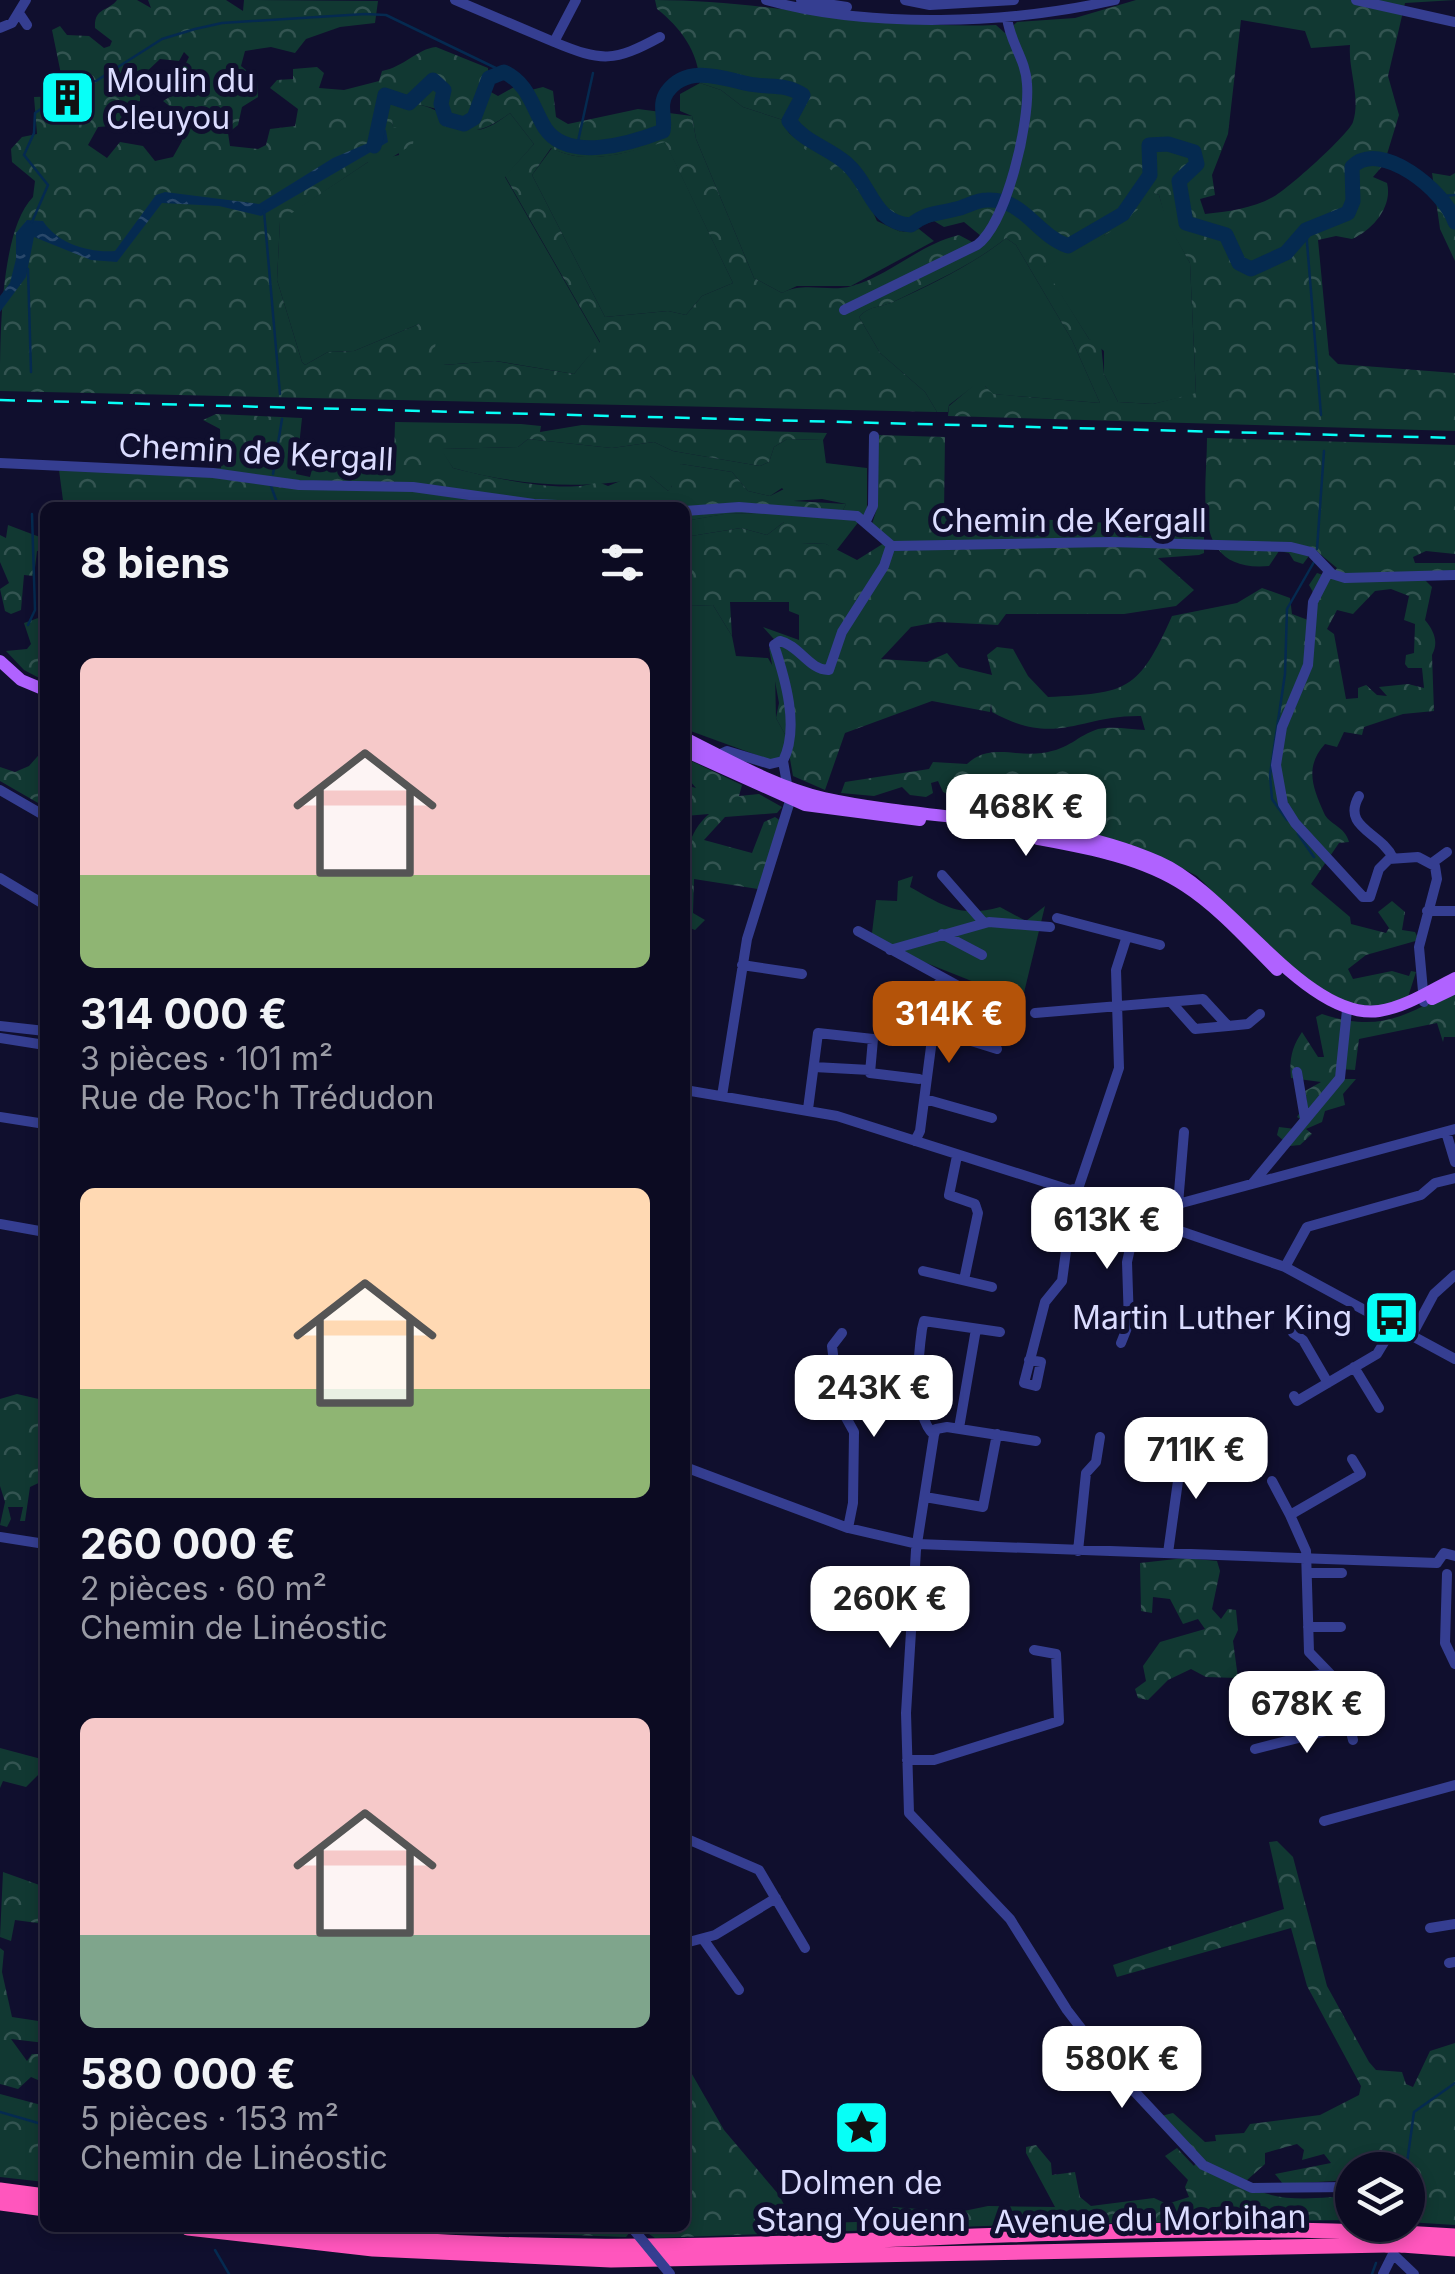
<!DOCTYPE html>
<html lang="fr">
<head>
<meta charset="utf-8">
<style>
	:root { --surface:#0c0b22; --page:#15142a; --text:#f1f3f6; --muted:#9a9ba5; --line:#2c2b40; --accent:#b45309 }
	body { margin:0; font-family:Inter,sans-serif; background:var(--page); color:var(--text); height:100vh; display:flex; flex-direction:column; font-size:38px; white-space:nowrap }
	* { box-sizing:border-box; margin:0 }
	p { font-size:32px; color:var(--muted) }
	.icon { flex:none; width:55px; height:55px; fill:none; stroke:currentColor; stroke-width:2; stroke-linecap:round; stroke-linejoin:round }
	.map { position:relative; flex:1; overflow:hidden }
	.panel { position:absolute; left:40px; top:502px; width:650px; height:1730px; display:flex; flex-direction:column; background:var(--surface); border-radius:15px; box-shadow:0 5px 15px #0003,0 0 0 2px var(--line) }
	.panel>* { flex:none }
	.fabs { position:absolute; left:1335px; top:2152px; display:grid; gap:20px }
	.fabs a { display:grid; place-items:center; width:90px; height:90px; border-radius:50%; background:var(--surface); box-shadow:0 5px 15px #0003,0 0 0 2px var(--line); font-size:50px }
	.price { position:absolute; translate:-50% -85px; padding:0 22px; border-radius:20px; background:#fff; color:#222; font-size:32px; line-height:65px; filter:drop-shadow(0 2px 5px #0008) }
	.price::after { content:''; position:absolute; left:50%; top:60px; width:30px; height:22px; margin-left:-15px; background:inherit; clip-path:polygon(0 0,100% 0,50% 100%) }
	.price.active { background:var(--accent); color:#fff }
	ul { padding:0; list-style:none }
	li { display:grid; align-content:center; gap:20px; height:530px; padding:0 40px }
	li span { display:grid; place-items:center; height:310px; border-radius:15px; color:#555 }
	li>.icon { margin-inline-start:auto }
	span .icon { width:180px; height:180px; fill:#fffc; stroke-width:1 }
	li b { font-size:42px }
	h2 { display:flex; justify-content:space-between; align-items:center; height:120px; padding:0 40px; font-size:42px }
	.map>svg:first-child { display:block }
</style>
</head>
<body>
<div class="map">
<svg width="1455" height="2274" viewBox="0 0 1455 2274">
	<defs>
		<pattern id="forest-crowns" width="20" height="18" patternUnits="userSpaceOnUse" patternTransform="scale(2.5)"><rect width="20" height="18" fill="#113832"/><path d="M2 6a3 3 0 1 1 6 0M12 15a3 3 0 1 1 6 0" fill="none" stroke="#335451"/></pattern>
		<pattern id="water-ripples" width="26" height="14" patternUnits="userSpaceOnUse" patternTransform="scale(2.5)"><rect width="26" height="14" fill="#052a50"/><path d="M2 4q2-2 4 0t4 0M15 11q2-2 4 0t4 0" fill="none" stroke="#29486a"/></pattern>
	</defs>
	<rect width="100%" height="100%" fill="#100f2e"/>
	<path fill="#113832" d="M700,83l21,7 22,17 40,13 6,13 77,63 11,25 24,11 18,-3 15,12 -83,45h-54l-15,7 -28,-15 -58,-139 -4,-23 -12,-5v-17z
		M421,105c44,12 41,45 89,8l24,31 -29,33 95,166 -26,31 -78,-13 -53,4 -24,-41 -65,27 -26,1 -23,13 -3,-3 -25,-82 3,-60 88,-58 31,-7 -8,-38z
		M665,141l68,142 -31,13 -16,19 -18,-4 -63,6 -73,-142 20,-27c35,19 76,4 113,-7z
		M1151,191l8,4 8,26 23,42 6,131 -43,10 -35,-2 -14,-28v-23l-15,-12 -46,-72 64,-33z
		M1006,238l10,7 56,95 28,63 -108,-9 -7,-8h-11l-25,19 -1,7h-11l-12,-20 -45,-39 -21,-36c10,-12 22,-9 36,-16 37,-17 79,-37 111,-63z
		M528,439l84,9 42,-6 19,9 87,15 9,-4 5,-15 13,-8 36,1 3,23 41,5v43l-31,40 -10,-7 -25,-1 -17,-21 -17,13 -26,-7 -56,9v-16l39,-7 119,-4 3,-6 -24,-5 -29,2 -11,-13 -12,8 -22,-5 -16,-19 -51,-8 -11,16 2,8 -4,3 -18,-15c-63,15 -131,10 -197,-8l-13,-19 78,-2z
		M713,605l19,31 4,20 32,2 7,12 1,48 10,18 -1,13 -9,13 -91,-33v-123z
		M913,876l-3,11c34,19 50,31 90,20l26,14 19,-15 -23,95 -151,-60 5,-41 21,1 1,-20z"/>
	<path fill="url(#forest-crowns)" fill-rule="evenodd" d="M117,0h20l14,8 -3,-8h78l17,11 1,-11 134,1 -3,22 -35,4 -34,12 -11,14 -24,-6 -26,4 -4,15 16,13 1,18 -16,10 -4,18 -10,8 2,13 28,3 8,-4 4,-16 25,-3 3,-17 -28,-21 7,-8 16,-1v-10l24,-2 7,6 -5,15 25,2 35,-9 3,-10c22,-4 35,-22 54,-24l52,21 1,23 9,5 16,-9 5,6 24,-6 10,4 3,26 12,7 70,-15 54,7 4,23 58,139 28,15c24,-12 46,0 70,-7 39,-11 68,-42 107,-51l15,8 7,-7 -17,-14 -20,5 -10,-6 -33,11c-31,-15 -19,-19 -38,-37 -28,-27 -62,-38 -80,-75l-40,-13 -22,-17 -21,-7c-2,-32 -19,-55 -43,-74l-2,-9c116,0 223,30 341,25l9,8 12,-11 58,-4 61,-18h319l-50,3 -17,73 11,39 -15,49 -11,13 14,6c6,23 -14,47 -35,56l-16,-3 -18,4 11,115 9,9 117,9v58l-507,-15 1,-10 24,-20h12l8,8 107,9 -28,-63 -56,-95 -10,-7c-32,26 -74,45 -111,63 -13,7 -26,4 -36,16l21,36 45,39 12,20 -937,-21c0,-52 0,-161 33,-194l2,-16 -23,-19 -1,-13 11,-12 15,-3 -3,-37 27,-1 2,-12 -11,-54 8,-4 7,9 22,1 15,12 6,-2 2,-5 -17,-13c-1,-21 13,-16 22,-28zM1241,20l64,11 6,17 39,-3c-2,25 11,52 3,77 -4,12 -66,68 -80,75 -19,11 -46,15 -68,17l-5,-15 15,-4 -3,-20 16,-41zM184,52l5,5 -3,6 -15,5 1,13 -13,8 19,3 -15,9 25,19 -12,2 6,19 -9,16 -18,4 -12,-15 -23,-4 -13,16 -19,-13 10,-18 52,-4 -25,-19 15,-3v-23l20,-19 19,2zM421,105l16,4 4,15c26,14 46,6 69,-11l24,31 -29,32 95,166 -26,32 -79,-13 -51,4 -9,-17 2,-16 -18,-8 -65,27 -26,1 -23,13 -3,-3 -25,-82 3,-59 88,-59 9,5 36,-23 2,-14 -22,-3 -1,-9 13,2zM665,142l68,141 -31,13 -16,19 -18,-4 -63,6 -73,-142 19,-27c37,19 77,4 114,-6zM1152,192l7,3 7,26 24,42 6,130 -43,11 -35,-2 -14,-28 -3,-30 -12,-5 -45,-72c39,-19 83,-38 108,-75z
		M1432,173l18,3 5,-3v88l-15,-32z
		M216,414l86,4 -6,56 14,3 6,-22 78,3 1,-36 126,2 20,2 -1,6 42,-7 245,8 -4,7 -36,-1 -13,8 -5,15 -9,4 -87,-15 -19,-9 -42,6 -84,-9 -10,8 -77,2 12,19c35,9 112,27 145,14l10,4 25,-10h17l18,15 4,-4 -9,-14 18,-9 51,8 16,19 22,5 20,-10 7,5 -3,10 52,3 -3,6 -118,4 -40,7v-13h-178l-24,-6 -5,6h-414l-5,-38 100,3 62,-5 -1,-39 -17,-9z
		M878,435l67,2 -1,77 260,14v25l-5,2 -41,3 36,32 -18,16 -52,8h-118l-8,11 -60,-3 -27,5 -30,32 46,3 20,-9 12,14 33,8 -5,-20 10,-8 16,2 15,27 20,21c79,-4 90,-5 124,-81l65,-13 25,-15 28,10 2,16 16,6 5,-28 -4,-7 8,-12 12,4 8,-9 -23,-19 -11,15 -9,-3 -5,-8 -10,-2 -10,15c-80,7 -62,-73 -62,-128l248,7v109l-29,-3 -13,6 2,6h40v9l-30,8 7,7 -7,33c9,11 14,22 7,35l2,56 -31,3 -39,13 -2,8 -18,-3 -7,15 -12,-3c-21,23 -12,44 -1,69 5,12 21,13 25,29l-10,1 -28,41 39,33 1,7 35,9 3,-5 -11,-16 14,-11 13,11 -3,18 13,2 4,8 -53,15 -18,14 5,10 39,-8 17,5 2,-5 5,1 -8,25c-17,6 -34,14 -53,9 -46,-10 -122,-95 -158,-130l-17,-9 -190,-52 -11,-13h-14l-22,-10 -5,-11 -7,2 2,10 -7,4 -16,-2 -8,-8 -28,9 -33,-3 4,-11 84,-13 4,-7 34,2c22,-21 48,-7 75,-11 29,-4 34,-17 56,-24 14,-3 32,0 47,1l-4,-14c-63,-1 -84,32 -149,-4l-1,-8 -1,8 -58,-11 -87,32 -20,57 -32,-14 -7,-40 -10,-18 3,-15 -10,-55 12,-1 -18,-20 36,13v-25l-10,-4v-9h-59l2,34 -19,-31 -28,1v-69l56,-9 26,7 17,-13 18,-1 -1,22 25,1 31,16 32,-20 -17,-16 6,-19zM1391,589l18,7 -5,24 11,4 -1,29 -8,2 -1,9 3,4h14l2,20 -16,-4 -29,3 8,9 -10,-1 -11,-10 -8,3v10l-12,1 -12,-65 -7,-5 10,-19 16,4 22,-23z
		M8,525l37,14v11l-8,1 -3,25 -10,-1 -3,35 -10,4 -6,-3 -5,-22 9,-6 -9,-21v-27l6,3z
		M41,617l4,64 -21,-11 -18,-19 21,-2 4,-5 -7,-21z
		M45,748v59l-45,-26v-14l15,5 14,-6z
		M685,758l57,27 -3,11 20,-2 23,13 -5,6 -52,4 -21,23 48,13 12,-31 11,-5 6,4 -23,68 -64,-10 -1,34 12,7 -10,10 -10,-4c0,-38 -8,-85 24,-112l-24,2v-31l11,3 -11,-13z
		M1455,990v47h-11l-1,5 -6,-19 -78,16 -4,31 -15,-1 2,10h14l-13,15 2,11 -20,6 -3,11 -16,7 6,5 -12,11 -10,1 -13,-11 2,-8 16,2 8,-8 -6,-4 10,-16 -2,-10 16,-9 -30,-4c-2,-19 1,-31 11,-46l16,25h6l-8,-40 6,-3c58,19 82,2 133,-24z
		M17,1394l26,6 2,-6v86l-15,7 -5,34h-5l3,-14h-15l3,12 -4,8 -7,-2 5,-23 -5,-16v-87z
		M1185,1558l32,3 3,10 -8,38 9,10 7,-10 8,1 2,20 -5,11 5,37 -32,-1 -15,-8 -23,11 -20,20 -10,-2 -3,-9 11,-8 -3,-15 17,-24 45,-13 -7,-10 -15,5 -13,-25 -17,-2 -1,16 -11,-2 -1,-48z
		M0,1748l45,12v8l-19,19 -23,-6 -3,7z
		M1277,1841l16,16 34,129 42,76 7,8 26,2 4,12 7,3 17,-36 25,-8v182l-47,-3v-52h-56v10l-69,4 -8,-10 56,-11 -7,-9 -22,6 2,-10 -7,-6 -32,9v11l-19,17c23,25 75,16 106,15v24l-310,4 -387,14 -15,-10h45v-166l39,68 55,65 15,29 62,-2 33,-7 4,-8 66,5 29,-6 67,1 -29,-54v-6l10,-2 15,18 1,12 23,-3 5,25 11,9 63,-8 13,6 22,-7 -4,-10 3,-7 -23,-24 12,-8 17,18 6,-10 -39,-40 12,-3 32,29 11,-1 -1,-6 29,-2 6,-9 70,-9 39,-20 2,-9 -54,-100 -16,-58 -174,49 -4,-12 171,-56 -15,-67z
		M3,1872l42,15v37l-30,-4 -4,21 -11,-4z
		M0,1948l4,3 -2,21 10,45 33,5v21l-34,-4 16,22 5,-7h13v29l-14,-6 -13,12 -18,-5z
		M0,2094l45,12v76l-45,-5z
		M376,2228h248l6,4 -4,5z"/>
	<path fill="url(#water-ripples)" d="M375,130h11l2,12 -127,74 -42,-10 -57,-3 -45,59 -26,-2 -57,-23 -8,40 -26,35v-16l10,-13 6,-24v-26l11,-13 16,1c14,22 45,32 72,30l41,-56 9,-3 94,12 74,-46 35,-15z"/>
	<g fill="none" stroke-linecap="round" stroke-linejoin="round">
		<path stroke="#052a50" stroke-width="2.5" d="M577,146l16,-73
			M1443,196l12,-1
			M264,211l16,183
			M32,222l16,-37 -24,-30 10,-22 1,-20 16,-11 4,-12 41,-9 66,-42 33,-10 27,-6 143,-9 21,1 118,57
			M1306,230l15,185
			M28,269l3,103
			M273,474l9,-55
			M271,486l8,22
			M1317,549l7,-98
			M28,625l7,-15 -3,-96
			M1287,820l-15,-21 -2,-24 15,-101 2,-65 27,-47
			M1298,834l16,23
			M0,2112l45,13
			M1406,2170l8,-58 41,-29
			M215,2250l14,24
			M1372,2274l4,-11"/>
		<path stroke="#052a50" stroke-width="15" d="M374,146l11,-51 24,8 24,-23 11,10 -3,14 5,15 18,5 10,-6 15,-40 15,-6c25,12 28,35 41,56 23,35 87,15 118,3 3,-13 -5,-26 4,-39 20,-28 55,-14 82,-8 20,4 36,-1 54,11l-14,26c16,22 37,25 57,42 26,22 26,60 65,62 16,-13 26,-11 45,-16 10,-2 20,-9 31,-9 37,-2 48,34 81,46l55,-32 27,-39 -1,-30 19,-1 26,8 3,12 -18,17 7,42 40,12 13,28 12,6 35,-16 20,-23 42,-17 5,-12 -1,-34c28,-29 93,24 103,55"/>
		<path stroke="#353e91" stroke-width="10" d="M455,0l99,42 22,-42
			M766,0c104,29 245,24 349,0
			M801,0l46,7
			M905,0l25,5 84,-5
			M1356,0l99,22
			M19,13l8,12
			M0,28l12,-5 14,-23
			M554,42c48,20 60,20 106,-5
			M844,310l133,-65c30,-22 53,-124 50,-161 -1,-25 -18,-43 -20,-67
			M0,463l213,10 86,12 114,2 121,17 94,4
			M685,511l54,-4 118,9 35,30 218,-4 181,5 20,5 21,22 13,4 110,-3
			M866,521l7,-15 1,-70
			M1329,571l-16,31 -5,63 -26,62 -6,38 7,39 12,19 68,74h7l9,-28 10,-10 29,-2 17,9 2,13 -18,68 5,55
			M716,756l11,-5 43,13 13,-3c17,-33 2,-83 -9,-116l6,-4c19,4 30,30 49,29l13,-38 42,-66 7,-21
			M0,790l45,26
			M1359,796c-18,32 22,36 34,62
			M1432,863l15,-11
			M942,875l42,48
			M0,878l45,27
			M1427,911h28
			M1057,918l103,27
			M858,931l100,55
			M942,934l40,21
			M890,950l99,-28 61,5
			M742,965l60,9
			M1171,1002l24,27 33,-3
			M1035,1013l168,-14 25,27 20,-2 12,-10
			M0,1026l45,5
			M933,1029l64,20
			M0,1038l45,7
			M814,1067l56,3
			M1297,1072l8,47
			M685,1090l152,26 233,74
			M722,1096l25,-157 43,-138 -7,-40
			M925,1099l67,19
			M808,1109l10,-76 55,6 -3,34 49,6
			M0,1117l45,7
			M1446,1132l9,30
			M915,1141l5,-10 20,-153
			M957,1156l-8,39 26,9 3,9 -14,67
			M1252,1184l88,-106 7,-68
			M1078,1189l41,-121 -3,-98 10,-31
			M1066 1198a9 9 0 1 1 18 0a9 9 0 1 1-18 0Z
			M1082,1192l25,14 178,61 170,92
			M1178,1204l6,-72
			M0,1224l45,8
			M1158,1224l8,-14 12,-6 277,-75
			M1285,1267l22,-40 114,-32 14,-12 20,-5
			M923,1271l69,16
			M1000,1332l-76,-11 -2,8c-4,29 -10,85 12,106l-18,115 -10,163 3,100 101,106 57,91 40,52 96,103 49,23 100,-1
			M842,1333l-10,13 7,59 15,27 -1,71 -5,25
			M1293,1333l10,7 25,43
			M1412,1335l22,-41 21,-19
			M1121,1343l8,-20 -2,-61 10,-45
			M1029,1360l12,2 -5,24 -12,-3 21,-81 17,-21 10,-75
			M1354,1367l25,41
			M1294,1396l3,5 80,-47 17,-28
			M959,1428l17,-99
			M934,1435l2,-6 11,-2 89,14
			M1352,1459l9,15 -71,41 16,36 3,101 30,31 14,57
			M685,1467l163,61 69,16 520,19
			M1272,1481l18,34
			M925,1497l58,10 14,-73
			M0,1537l45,7
			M1078,1551l8,-78 10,-11 4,-25
			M1168,1553l15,-108
			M1437,1563l7,-10 11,3
			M1307,1573h35
			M1447,1574l-2,69 10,21
			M1308,1627h33
			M1259,1681l70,-7
			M1255,1749l95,-24
			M907,1760h27l125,-39 -3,-67 -22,-4
			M1324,1821l131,-36
			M685,1838l74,32 46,78
			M1430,1928l25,-4
			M703,1939l36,51
			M685,1943l30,-8 61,-37
			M1449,1963l6,-1
			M1396,2225l-3,29 21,20
			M1383,2274l10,-20"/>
		<path stroke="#b062ff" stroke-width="12" d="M0,661l21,19 24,10
			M685,738c44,22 91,49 139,60 110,24 231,18 335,64 71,31 147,159 220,149 27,-4 52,-21 76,-33
			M685,751l120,54 115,15
			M1038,839c49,9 105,19 147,47 34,22 63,55 92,84
			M1432,999l23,-11"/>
		<path stroke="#ff56bd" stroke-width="15" d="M0,2190l45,6
			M0,2203l45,6
			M188,2228l185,21 238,11 776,-15
			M284,2228c368,46 739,-12 1108,5
			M1403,2233l52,3
			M1402,2245l53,4"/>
		<path stroke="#07fff7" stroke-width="2.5" stroke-dasharray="15 12" stroke-linecap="butt" d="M0,400l1455,38"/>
		<path stroke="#353e91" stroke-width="10" d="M634,2230l36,44"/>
		<path stroke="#ff56bd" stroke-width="15" d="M1392,2233h11
			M1387,2245h15"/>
	</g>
	<defs>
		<symbol id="building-square" viewBox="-11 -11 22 22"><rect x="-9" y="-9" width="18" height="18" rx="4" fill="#07fff7" stroke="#100f2e"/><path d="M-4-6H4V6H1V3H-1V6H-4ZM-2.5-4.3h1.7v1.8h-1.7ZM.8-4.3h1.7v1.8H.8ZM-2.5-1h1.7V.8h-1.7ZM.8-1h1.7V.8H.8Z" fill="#111"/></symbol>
		<symbol id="bus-square" viewBox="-11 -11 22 22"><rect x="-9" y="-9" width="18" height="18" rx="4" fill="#07fff7" stroke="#100f2e"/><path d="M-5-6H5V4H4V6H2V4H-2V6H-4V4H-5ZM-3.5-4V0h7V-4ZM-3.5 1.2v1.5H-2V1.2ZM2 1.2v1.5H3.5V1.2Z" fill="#111"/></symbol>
		<symbol id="sight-square" viewBox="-11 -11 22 22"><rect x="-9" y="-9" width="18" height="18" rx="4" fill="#07fff7" stroke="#100f2e"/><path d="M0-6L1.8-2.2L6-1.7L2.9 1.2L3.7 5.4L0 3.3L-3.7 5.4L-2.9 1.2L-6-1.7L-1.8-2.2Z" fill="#111"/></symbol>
	</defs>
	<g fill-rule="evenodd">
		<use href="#building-square" x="36" y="66" width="63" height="63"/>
		<use href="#bus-square" x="1360" y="1286" width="63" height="63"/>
		<use href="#sight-square" x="830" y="2096" width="63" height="63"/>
	</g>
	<g text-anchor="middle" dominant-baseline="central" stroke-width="10" stroke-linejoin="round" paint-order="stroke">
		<g font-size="32" fill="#dbdcff" stroke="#100f2e" text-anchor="start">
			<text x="106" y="80">Moulin du<tspan x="106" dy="37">Cleuyou</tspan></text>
			<text x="1352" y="1317" text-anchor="end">Martin Luther King</text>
			<text x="861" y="2182" text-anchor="middle">Dolmen de<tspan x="861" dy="37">Stang Youenn</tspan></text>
		</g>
		<g font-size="32" fill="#dbdcff" stroke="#100f2e">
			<text transform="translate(256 452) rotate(3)">Chemin de Kergall</text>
			<text x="1069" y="520">Chemin de Kergall</text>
			<text transform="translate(1150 2219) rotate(-1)">Avenue du Morbihan</text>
		</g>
	</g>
</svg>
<div class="fabs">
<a><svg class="icon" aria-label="layers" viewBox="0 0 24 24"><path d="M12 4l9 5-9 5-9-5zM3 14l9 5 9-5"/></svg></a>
</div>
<b class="price" style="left:1026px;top:859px">468K €</b>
<b class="price active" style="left:949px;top:1066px">314K €</b>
<b class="price" style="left:1107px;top:1272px">613K €</b>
<b class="price" style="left:874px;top:1440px">243K €</b>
<b class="price" style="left:1196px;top:1502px">711K €</b>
<b class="price" style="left:890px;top:1651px">260K €</b>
<b class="price" style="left:1307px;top:1756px">678K €</b>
<b class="price" style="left:1122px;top:2111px">580K €</b>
<section class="panel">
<h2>8 biens<svg class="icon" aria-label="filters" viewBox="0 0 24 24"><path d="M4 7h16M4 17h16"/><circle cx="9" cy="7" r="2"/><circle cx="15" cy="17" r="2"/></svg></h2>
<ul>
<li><span style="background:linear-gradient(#f6c9c9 70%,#8fb573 0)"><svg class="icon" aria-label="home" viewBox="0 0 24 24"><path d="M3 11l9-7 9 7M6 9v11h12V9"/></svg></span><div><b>314 000 €</b><p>3 pièces · 101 m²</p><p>Rue de Roc'h Trédudon</p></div></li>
<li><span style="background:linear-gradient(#ffd9b3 65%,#8fb573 0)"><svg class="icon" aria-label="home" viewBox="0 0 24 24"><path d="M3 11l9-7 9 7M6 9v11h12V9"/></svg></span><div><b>260 000 €</b><p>2 pièces · 60 m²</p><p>Chemin de Linéostic</p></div></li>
<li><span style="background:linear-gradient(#f6c9c9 70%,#7fa58c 0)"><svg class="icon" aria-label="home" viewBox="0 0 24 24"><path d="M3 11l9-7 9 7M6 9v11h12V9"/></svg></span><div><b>580 000 €</b><p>5 pièces · 153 m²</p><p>Chemin de Linéostic</p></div></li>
</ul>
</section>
</div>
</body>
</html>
